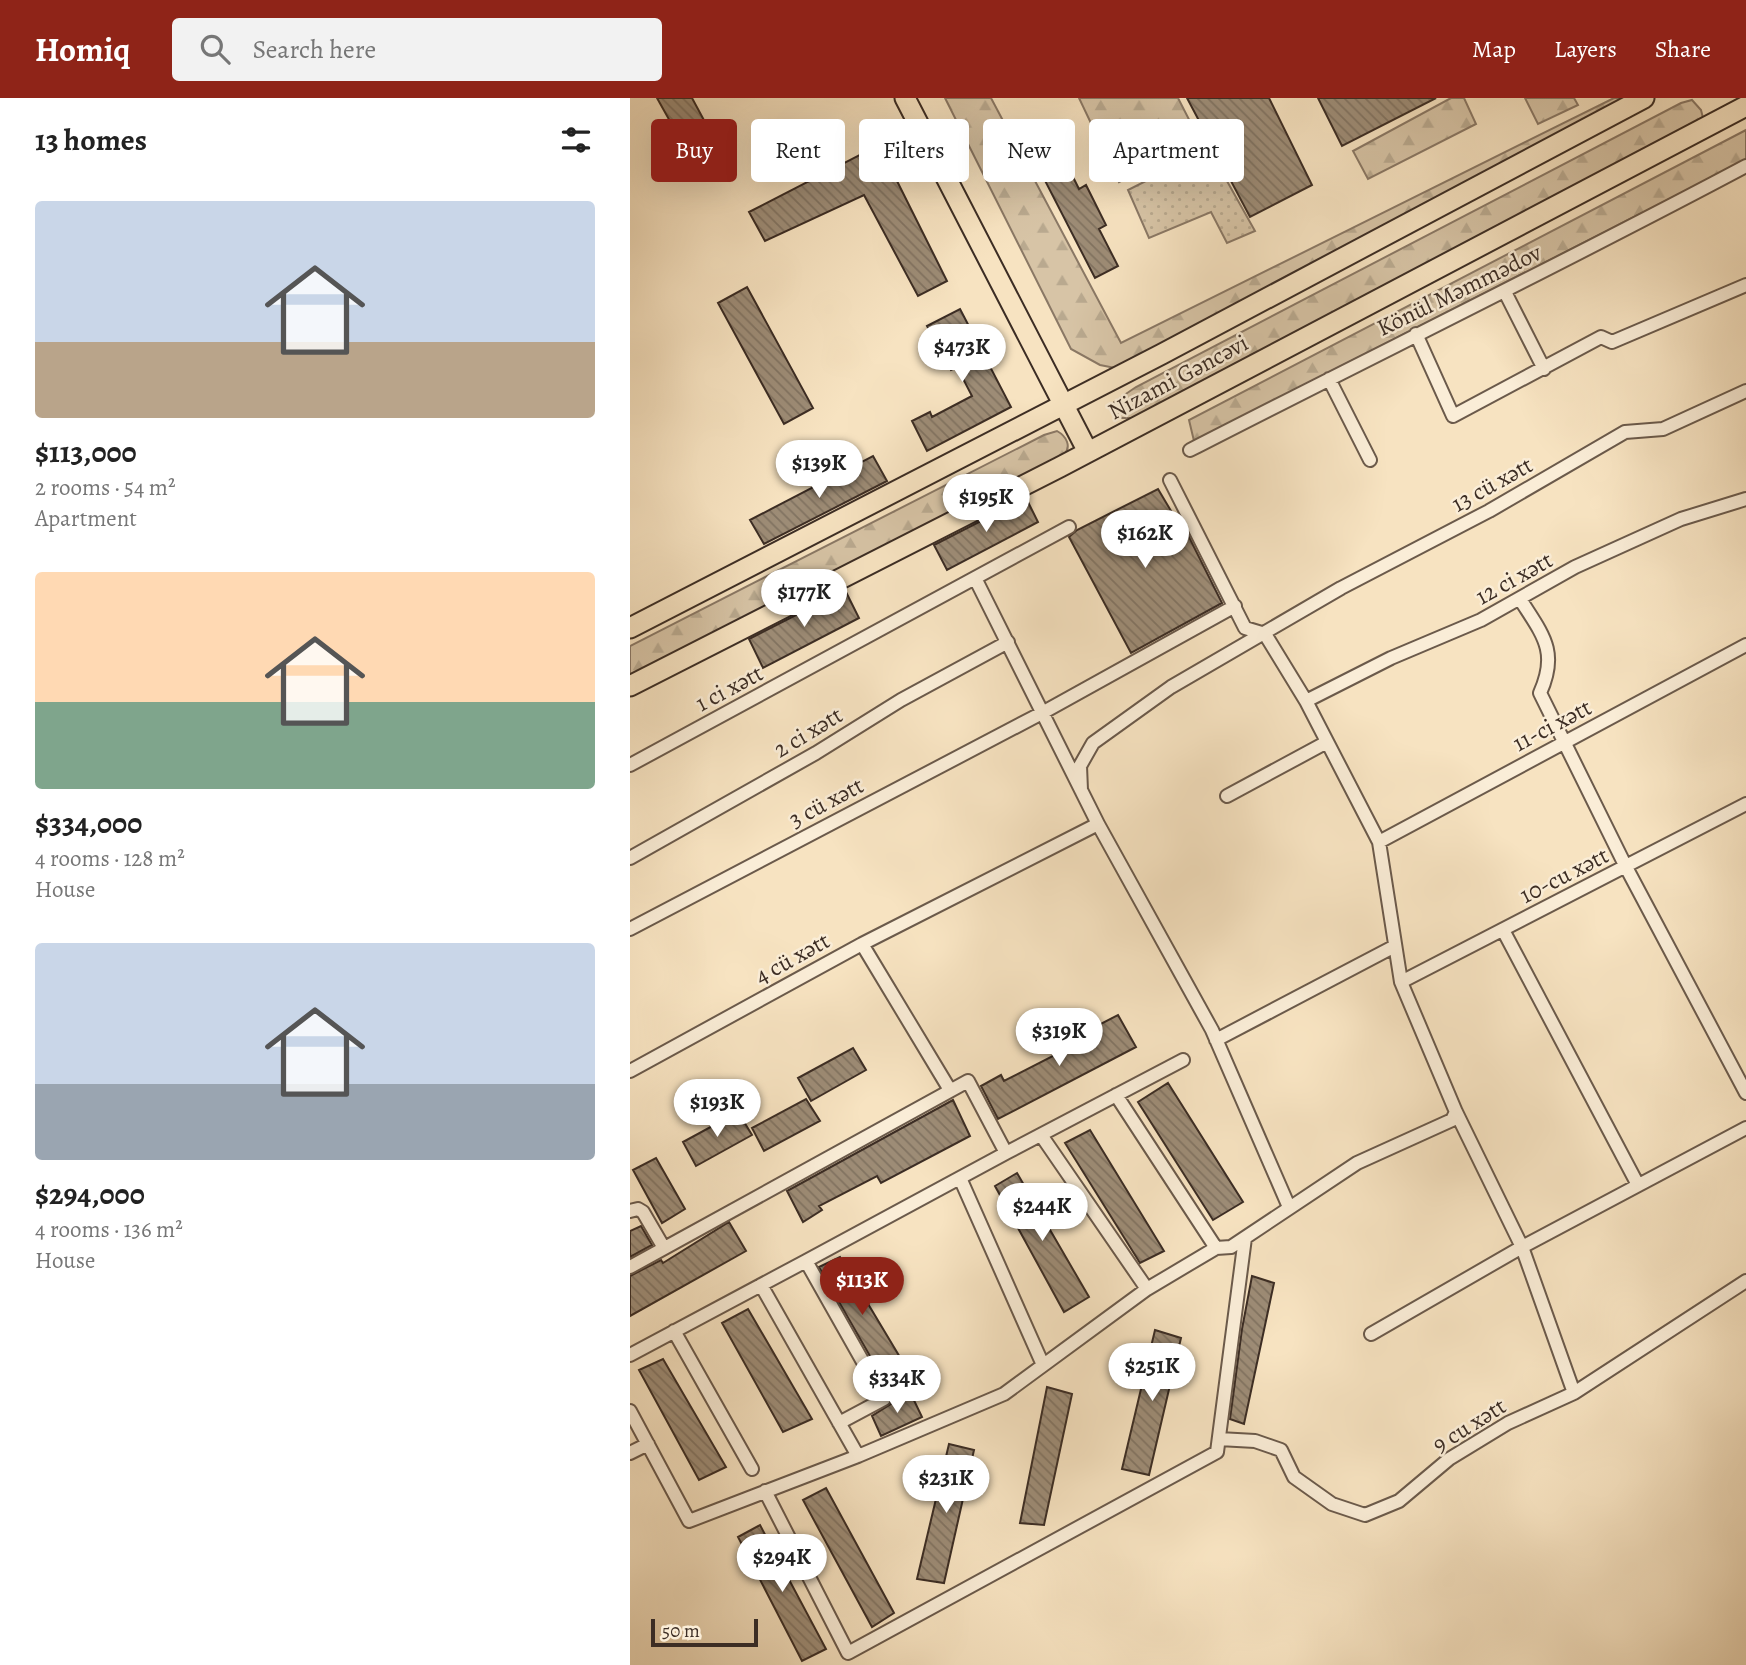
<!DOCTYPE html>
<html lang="en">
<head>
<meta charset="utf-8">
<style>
	:root { --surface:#fff; --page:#f2f2f2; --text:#222; --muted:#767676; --accent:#8f2418 }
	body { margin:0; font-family:Alegreya,serif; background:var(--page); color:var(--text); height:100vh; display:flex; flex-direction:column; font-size:26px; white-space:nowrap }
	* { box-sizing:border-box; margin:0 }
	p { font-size:23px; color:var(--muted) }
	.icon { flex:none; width:38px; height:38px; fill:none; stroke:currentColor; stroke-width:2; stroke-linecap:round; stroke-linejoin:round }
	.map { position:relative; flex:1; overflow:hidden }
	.sheet { display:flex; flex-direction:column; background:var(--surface); width:630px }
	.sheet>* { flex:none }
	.hud { position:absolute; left:21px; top:21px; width:665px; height:63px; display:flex; gap:14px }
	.scale { position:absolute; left:21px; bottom:18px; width:107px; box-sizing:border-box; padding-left:7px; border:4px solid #3c2d24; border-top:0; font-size:19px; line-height:24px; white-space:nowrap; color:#3c2d24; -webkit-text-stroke:5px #faedd7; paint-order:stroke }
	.price { position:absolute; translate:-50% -60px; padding:0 16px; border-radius:24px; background:#fff; color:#222; font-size:23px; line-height:46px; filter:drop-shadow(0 2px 4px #0008) }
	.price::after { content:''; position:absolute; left:50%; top:42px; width:21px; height:16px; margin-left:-10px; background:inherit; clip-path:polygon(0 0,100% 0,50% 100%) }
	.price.active { background:var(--accent); color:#fff }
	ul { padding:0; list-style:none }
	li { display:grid; align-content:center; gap:14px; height:371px; padding:0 35px }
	li span { display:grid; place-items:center; height:217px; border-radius:7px; color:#555 }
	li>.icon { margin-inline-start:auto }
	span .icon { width:126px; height:126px; fill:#fffc; stroke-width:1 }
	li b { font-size:30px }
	h2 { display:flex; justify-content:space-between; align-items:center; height:84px; padding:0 35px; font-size:30px }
	.pill { padding:0 24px; border-radius:7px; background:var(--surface); box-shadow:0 7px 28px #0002; font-size:24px; line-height:63px }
	.pill.active { background:var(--accent); color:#fff }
	header { display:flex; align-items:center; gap:42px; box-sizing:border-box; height:98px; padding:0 35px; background:var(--accent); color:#fff }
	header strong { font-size:33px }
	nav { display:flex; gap:38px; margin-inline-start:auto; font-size:24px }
	.search { width:490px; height:63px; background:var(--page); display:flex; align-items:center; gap:18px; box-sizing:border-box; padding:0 24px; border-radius:7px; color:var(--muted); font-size:26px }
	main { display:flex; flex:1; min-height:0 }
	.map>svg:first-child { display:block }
</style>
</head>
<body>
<header>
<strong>Homiq</strong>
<div class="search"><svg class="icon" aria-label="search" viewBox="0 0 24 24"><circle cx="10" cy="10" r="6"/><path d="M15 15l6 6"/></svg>Search here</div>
<nav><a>Map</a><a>Layers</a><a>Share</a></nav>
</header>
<main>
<section class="sheet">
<h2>13 homes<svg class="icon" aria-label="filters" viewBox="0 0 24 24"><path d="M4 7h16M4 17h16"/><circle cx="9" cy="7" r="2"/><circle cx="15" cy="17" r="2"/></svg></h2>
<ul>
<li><span style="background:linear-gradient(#c9d6e8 65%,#b9a48a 0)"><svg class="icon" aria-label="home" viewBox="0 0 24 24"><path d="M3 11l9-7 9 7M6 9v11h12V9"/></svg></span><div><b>$113,000</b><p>2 rooms · 54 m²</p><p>Apartment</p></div></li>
<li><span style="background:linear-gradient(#ffd9b3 60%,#7fa58c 0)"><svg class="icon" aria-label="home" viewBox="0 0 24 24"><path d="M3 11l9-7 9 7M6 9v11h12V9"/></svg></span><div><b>$334,000</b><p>4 rooms · 128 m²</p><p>House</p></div></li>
<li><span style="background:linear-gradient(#c9d6e8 65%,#9aa5b1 0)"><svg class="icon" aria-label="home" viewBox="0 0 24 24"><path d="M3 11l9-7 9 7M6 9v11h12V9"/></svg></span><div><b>$294,000</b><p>4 rooms · 136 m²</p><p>House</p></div></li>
</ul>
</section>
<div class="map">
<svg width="1116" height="1567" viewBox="0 0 1116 1567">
	<defs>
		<pattern id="grass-dots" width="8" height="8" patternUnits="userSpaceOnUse" patternTransform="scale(1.75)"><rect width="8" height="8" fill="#d7c4a6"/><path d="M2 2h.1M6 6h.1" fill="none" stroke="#b9a98f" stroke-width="1.8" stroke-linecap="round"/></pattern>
		<pattern id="forest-firs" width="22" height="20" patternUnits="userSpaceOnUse" patternTransform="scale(1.75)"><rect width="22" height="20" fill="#d7c4a6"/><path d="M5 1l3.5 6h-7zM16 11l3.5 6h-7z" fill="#b9a98f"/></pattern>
		<pattern id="building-back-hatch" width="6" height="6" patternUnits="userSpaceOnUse" patternTransform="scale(1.75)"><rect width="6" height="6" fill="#9d8c76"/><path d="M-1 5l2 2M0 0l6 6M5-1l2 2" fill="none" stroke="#817361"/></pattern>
	</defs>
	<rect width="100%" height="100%" fill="#f7e3c1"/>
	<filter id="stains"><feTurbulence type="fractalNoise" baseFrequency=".00286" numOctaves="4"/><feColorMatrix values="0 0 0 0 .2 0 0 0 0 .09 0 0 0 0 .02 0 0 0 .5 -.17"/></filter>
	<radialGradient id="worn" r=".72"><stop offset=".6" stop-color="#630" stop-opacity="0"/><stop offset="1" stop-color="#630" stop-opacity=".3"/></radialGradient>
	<path fill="url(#grass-dots)" stroke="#8a7865" stroke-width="2" d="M579,51l46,82 -28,12 -16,-31 -62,26 -21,-48z"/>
	<path fill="url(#forest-firs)" stroke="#8a7865" stroke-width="2" d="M315,0h46l130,245 493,-245h18l-512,271 -20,-4 -29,-16z
		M449,0h99l21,41 -80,43z
		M821,0h13l12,26 -108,55 -15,-28z
		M895,0h49l4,7 -40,19z
		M1062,2l9,10 2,8 -566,300h-16l-8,-11 1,-5 22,-15 545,-284z
		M1116,32v30l-552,281 -5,-21z
		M427,333c9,5 15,15 7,24l-434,222v-31l414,-211z"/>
	<path fill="url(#building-back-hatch)" stroke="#3c2d24" stroke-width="2" d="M27,0h35l20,37 -27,13z
		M557,0h82l43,87 -62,32z
		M688,0h118l-94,48z
		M249,47l68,136 -29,15 -54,-101 -99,46 -16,-29z
		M431,55l18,36 7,-4 20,40 -7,4 19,37 -23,12 -58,-113z
		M117,189l66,121 -29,16 -66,-121z
		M330,211l51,98 -84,44 -15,-30 18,-9 2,5 40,-21 -15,-29 -6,3 -24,-44z
		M243,358l14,25 -123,63 -14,-24z
		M528,391l19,32 3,-2 42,84 -91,50 -62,-116 8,-7z
		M396,400l12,24 -91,48 -13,-25z
		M215,492l14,28 -96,50 -14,-29z
		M488,917l18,32 -138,72 -17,-33 20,-11 3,6 90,-46 -3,-6z
		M223,950l13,22 -55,31 -13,-23z
		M538,985l75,119 -30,18 -75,-118z
		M176,1001l14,22 -56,30 -12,-23z
		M323,1002l17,36 -89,47 -4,-7 -58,30 3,4 -19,12 -16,-31z
		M108,1014l14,23 -56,31 -13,-24z
		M460,1032l74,121 -24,12 -75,-120z
		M26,1060l29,51 -23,14 -29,-53z
		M387,1075l72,124 -25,15 -69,-126z
		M99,1124l17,29 -116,65v-40l31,-16 2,3z
		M11,1128l11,19 -22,12v-26z
		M210,1159l64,107 -22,13 -63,-110z
		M622,1178l22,7 -30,141 -14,-5 12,-90z
		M118,1211l64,110 -29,13 -61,-109z
		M525,1232l26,8 -32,137 -27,-6z
		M33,1261l63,108 -27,13 -60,-110z
		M417,1289l25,7 -28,131 -24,-2z
		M280,1294l12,25 -41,19 -9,-20z
		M319,1346l25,6 -30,133 -27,-4z
		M196,1390l68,125 -22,14 -69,-127z
		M130,1427l66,124 -24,12 -64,-124z"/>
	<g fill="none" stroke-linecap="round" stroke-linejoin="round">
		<defs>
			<path id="street" d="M875,194l39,77
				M786,236l37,82 148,-79 11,5 134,-57
				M699,281l41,81
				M560,352c185,-95 372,-186 556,-284
				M540,382l75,148 20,6 41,67 73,141 22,140 55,130 66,135 52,146
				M345,480l123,246
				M890,501c22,35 39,52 20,94l86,174 120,226
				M676,603l85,-43 90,-38 94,-53 106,-48 65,-20
				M0,667l439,-238
				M451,692l-1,-24 13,-23 78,-56 170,-99 148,-77 136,-79 38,-3 83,-38
				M597,698l100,-54
				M749,744l367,-197
				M0,760l186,-105 85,-53 107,-58
				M0,831l412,-216 193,-107
				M873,832l135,255
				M232,846l236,-120 114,206 77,177
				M771,884l345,-178
				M586,942l179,-94
				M0,973l232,-127 88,146
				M486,997l100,153
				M411,1037l106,154
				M376,1055l177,-93
				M330,1080l83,187
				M0,1113l8,-2 5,3 21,36
				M0,1169l338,-186 38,72 -200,108
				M131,1187l97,171
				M44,1233l78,138
				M741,1236l151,-87 224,-119
				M0,1257l176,-94 78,138 -45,24
				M0,1313l59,110 169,-65 146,-62 143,-105 69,-41 15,-1 126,-84 95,-43 4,-8
				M589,1341l36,2 26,9 13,27 38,27 33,11 34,-14 50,-42 59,-36 66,-30 172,-112
				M0,1355l18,-9
				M135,1393l83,162 369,-201 28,-214"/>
			<path id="primary" d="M275,0l183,354
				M0,530l532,-274 482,-256
				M0,588l430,-219 686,-361"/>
		</defs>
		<use href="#street" stroke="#6b5a4b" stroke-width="16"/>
		<use href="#primary" stroke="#3c2d24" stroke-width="23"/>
		<use href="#street" stroke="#faedd7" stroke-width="12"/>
		<use href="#primary" stroke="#f7e3c1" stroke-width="19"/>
	</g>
	<g text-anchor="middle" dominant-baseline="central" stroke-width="5" stroke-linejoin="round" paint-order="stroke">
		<g font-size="24" fill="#3c2d24" stroke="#faedd7">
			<text transform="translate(829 192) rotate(-26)">Könül Məmmədov</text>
			<text transform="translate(548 279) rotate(-28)">Nizami Gəncəvi</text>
			<text transform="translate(862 386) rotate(-29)">13 cü xətt</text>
			<text transform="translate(884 480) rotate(-29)">12 ci xətt</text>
			<text transform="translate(99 590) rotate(-28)">1 ci xətt</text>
			<text transform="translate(922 627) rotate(-28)">11-ci xətt</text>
			<text transform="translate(178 634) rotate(-31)">2 ci xətt</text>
			<text transform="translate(196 704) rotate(-28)">3 cü xətt</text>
			<text transform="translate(934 777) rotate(-27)">10-cu xətt</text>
			<text transform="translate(162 860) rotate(-29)">4 cü xətt</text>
			<text transform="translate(839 1327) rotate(-32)">9 cu xətt</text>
		</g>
	</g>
	<rect width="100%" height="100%" filter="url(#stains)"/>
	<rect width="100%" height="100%" fill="url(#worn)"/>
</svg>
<div class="scale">50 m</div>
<b class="price" style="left:332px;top:286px">$473K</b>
<b class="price" style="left:189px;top:402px">$139K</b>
<b class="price" style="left:356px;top:436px">$195K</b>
<b class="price" style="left:515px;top:472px">$162K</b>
<b class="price" style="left:174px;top:531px">$177K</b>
<b class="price" style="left:429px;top:970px">$319K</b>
<b class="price" style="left:87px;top:1041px">$193K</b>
<b class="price" style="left:412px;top:1145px">$244K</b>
<b class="price active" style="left:232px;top:1219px">$113K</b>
<b class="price" style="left:522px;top:1305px">$251K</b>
<b class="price" style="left:267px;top:1317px">$334K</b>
<b class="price" style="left:316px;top:1417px">$231K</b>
<b class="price" style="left:152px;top:1496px">$294K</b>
<div class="hud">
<a class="pill active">Buy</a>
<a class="pill">Rent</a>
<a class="pill">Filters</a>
<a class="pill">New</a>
<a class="pill">Apartment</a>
</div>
</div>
</main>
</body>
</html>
